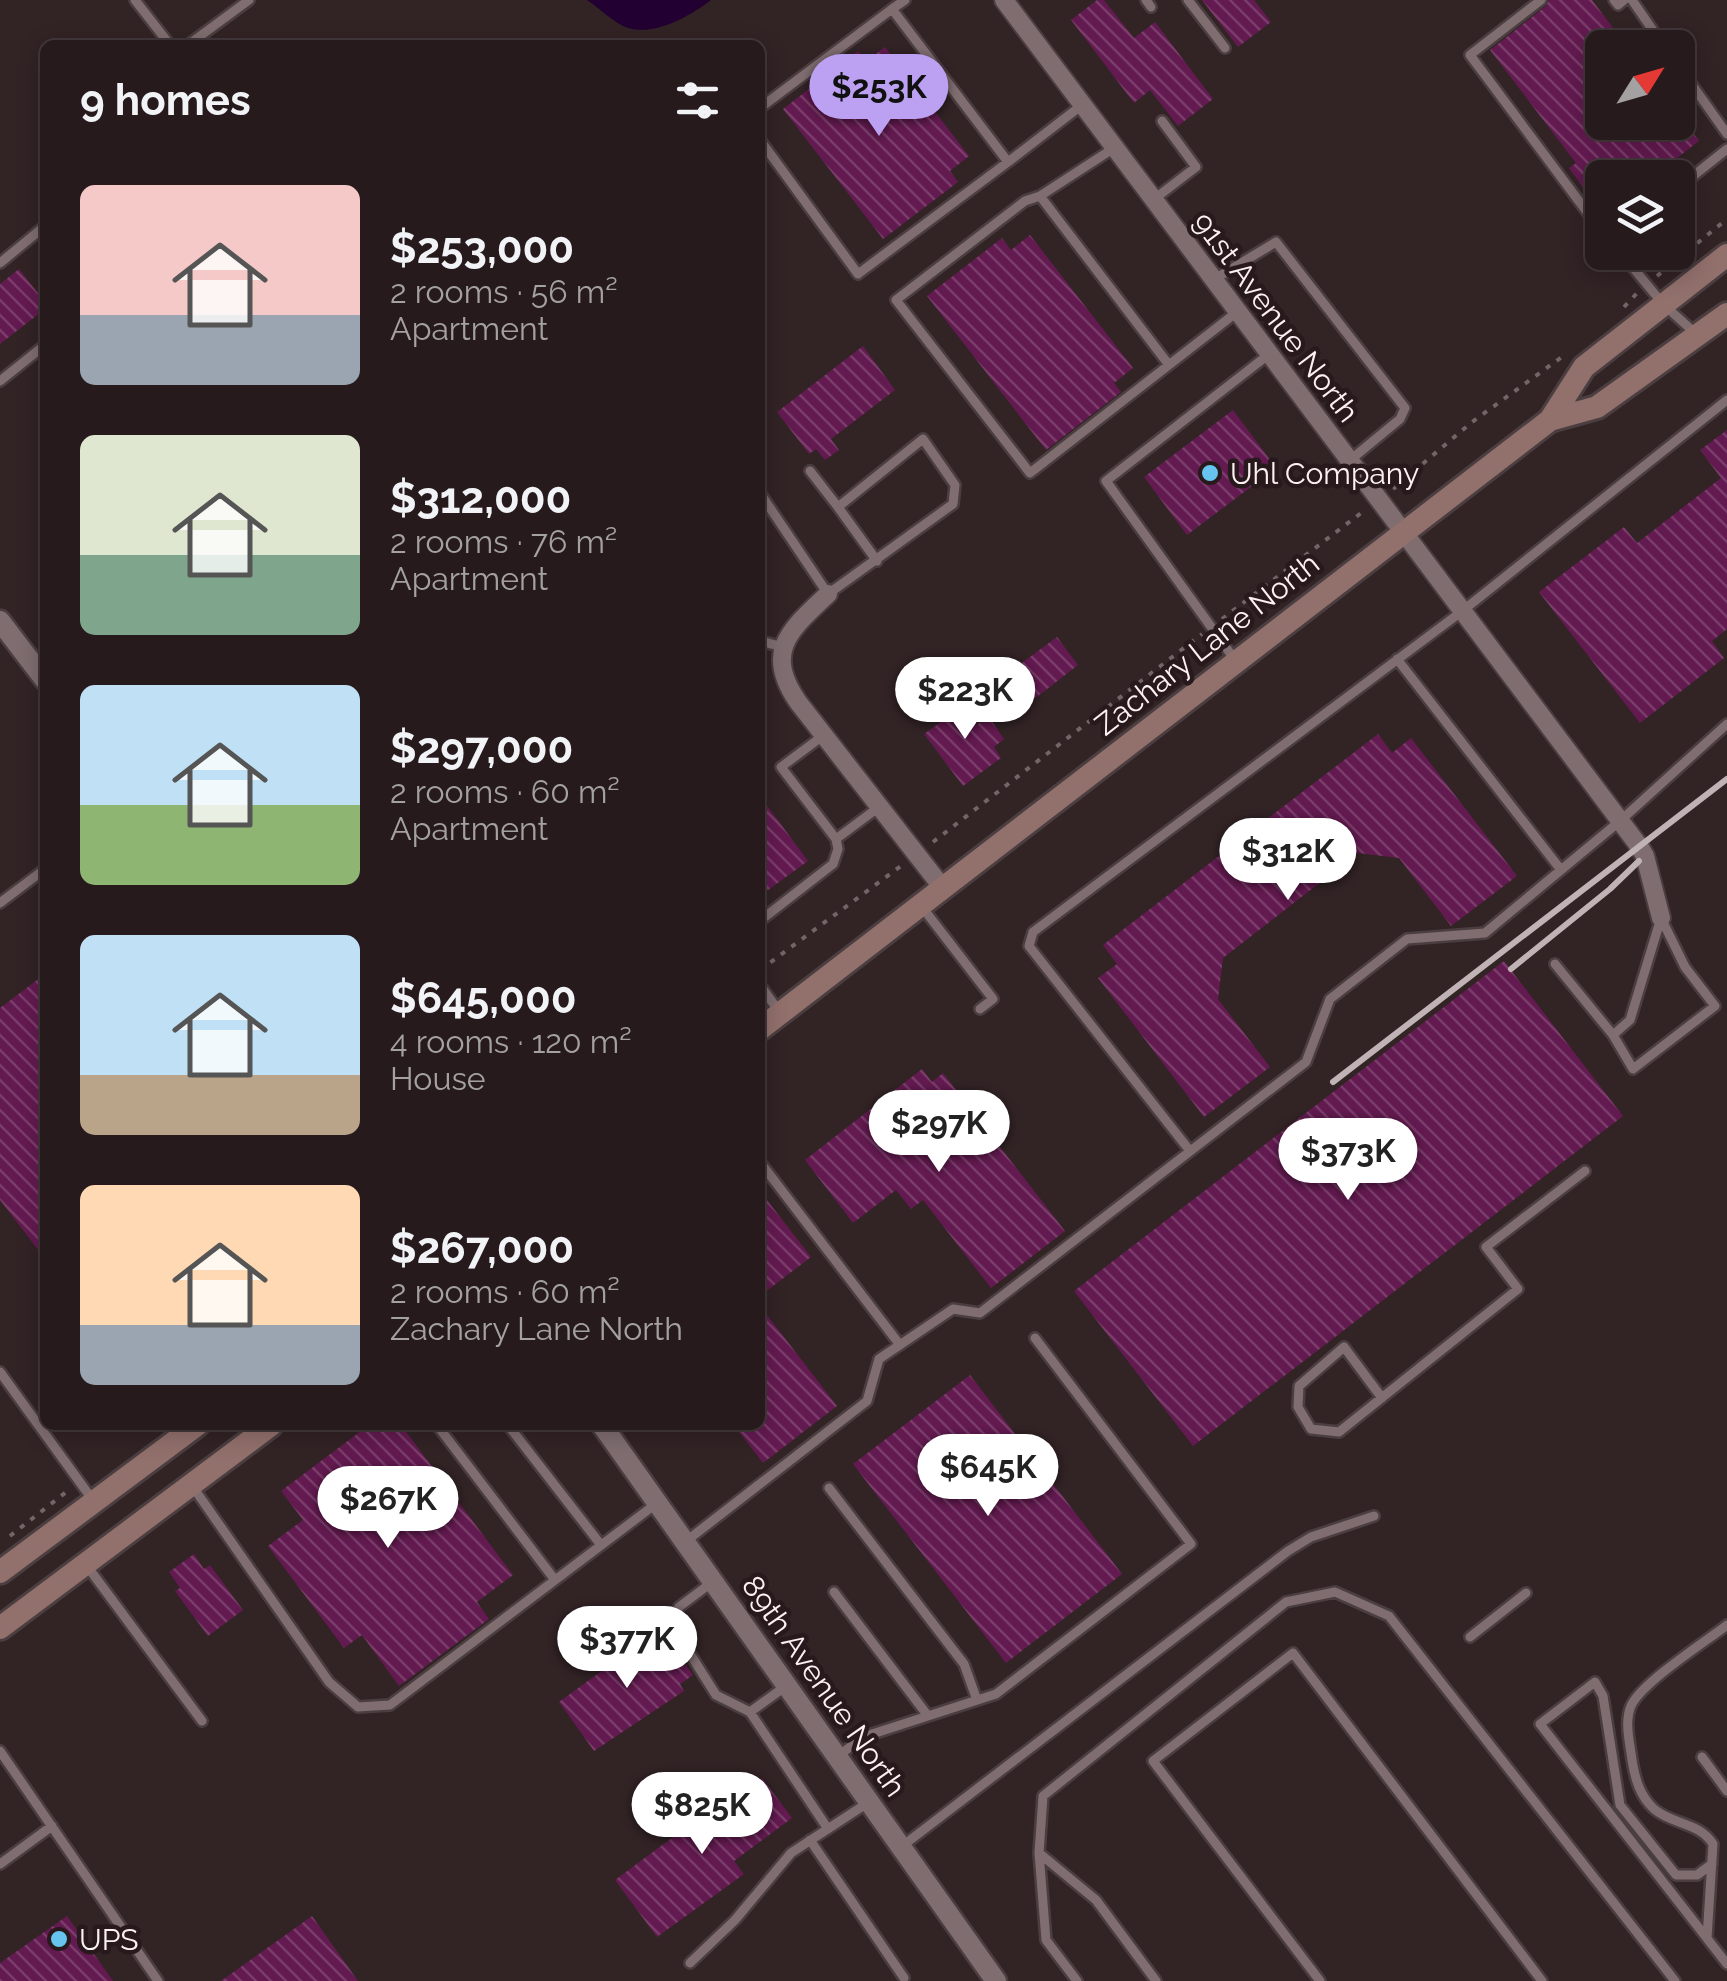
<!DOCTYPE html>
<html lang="en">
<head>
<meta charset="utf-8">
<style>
	:root { --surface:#261a1c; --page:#322729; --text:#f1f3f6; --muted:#a4a1a3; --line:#42383b; --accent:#bca0f2 }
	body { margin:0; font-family:Raleway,sans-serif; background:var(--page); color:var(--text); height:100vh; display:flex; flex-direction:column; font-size:38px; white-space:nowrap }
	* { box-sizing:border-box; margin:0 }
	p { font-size:32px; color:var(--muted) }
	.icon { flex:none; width:55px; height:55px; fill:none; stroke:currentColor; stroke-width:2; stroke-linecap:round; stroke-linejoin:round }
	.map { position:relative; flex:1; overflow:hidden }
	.panel { position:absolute; left:40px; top:40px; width:725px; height:1390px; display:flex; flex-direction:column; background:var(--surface); border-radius:15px; box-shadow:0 5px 25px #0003,0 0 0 2px var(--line) }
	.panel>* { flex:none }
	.needle { width:65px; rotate:53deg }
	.controls { position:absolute; left:1585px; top:30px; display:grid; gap:20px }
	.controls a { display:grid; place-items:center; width:110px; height:110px; border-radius:15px; background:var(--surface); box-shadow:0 5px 25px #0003,0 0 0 2px var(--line); font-size:50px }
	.price { position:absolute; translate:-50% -85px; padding:0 22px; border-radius:35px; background:#fff; color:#222; font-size:32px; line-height:65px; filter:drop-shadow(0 2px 5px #0008) }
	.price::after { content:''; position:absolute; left:50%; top:60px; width:30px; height:22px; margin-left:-15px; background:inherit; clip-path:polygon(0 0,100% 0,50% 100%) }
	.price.current { background:var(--accent); color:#111 }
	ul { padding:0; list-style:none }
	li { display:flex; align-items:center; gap:30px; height:250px; padding:0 40px }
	li span { display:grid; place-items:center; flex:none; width:280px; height:200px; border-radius:15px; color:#555 }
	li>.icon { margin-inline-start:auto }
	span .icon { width:120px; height:120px; fill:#fffc; stroke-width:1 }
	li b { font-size:42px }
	h2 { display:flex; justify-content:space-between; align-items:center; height:120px; padding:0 40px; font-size:42px }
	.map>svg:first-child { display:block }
</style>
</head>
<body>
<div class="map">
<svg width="1727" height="1981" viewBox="0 0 1727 1981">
	<defs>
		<pattern id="building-back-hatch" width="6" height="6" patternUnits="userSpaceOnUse" patternTransform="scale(2.5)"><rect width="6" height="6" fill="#631a50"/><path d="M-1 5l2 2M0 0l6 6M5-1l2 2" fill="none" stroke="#7a3c6a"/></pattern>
	</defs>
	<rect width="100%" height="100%" fill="#322325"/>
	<path fill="#220032" d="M587,0h124c-21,16 -55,36 -83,28 -14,-5 -29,-20 -41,-28z"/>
	<path fill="url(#building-back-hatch)" d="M1097,0h7l30,38 21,-16 58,77 -35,27 -28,-36 -16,13 -63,-83z
		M1202,0h52l17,22 -33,25z
		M1549,0h43l36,48h-26v74h83l14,19 -48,37h-49v35l-33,-45 7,-5 -86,-113 56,-44z
		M885,47l84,109 -19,15 8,11 -75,57 -100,-130 75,-58 8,10z
		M1030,235l103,133 -19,15 7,9 -75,58 -119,-154 75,-58 9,12z
		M19,269l26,33v7l-45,35v-60z
		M863,346l32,44 -64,49 8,11 -14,10 -9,-11 -7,5 -32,-42z
		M1233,410l43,58 -89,67 -43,-58z
		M1727,430v199l-15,12 12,17 -84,65 -101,-131 85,-65 13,16 84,-65 -21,-28z
		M1057,637l21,28 -49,38 -22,-29z
		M955,697l21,28 12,-9 16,23 -10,8 7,11 -38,28 -39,-52 18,-13 -6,-9z
		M1378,734l14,19 19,-15 106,138 -66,50 -52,-68 -41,-5 -135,105 -5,41 52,68 -66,50 -106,-139 19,-14 -14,-19z
		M760,796l48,65 -48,35z
		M1504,961l119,155 -430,330 -119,-155z
		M45,974v285l-45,-59v-192z
		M922,1069l10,13 11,-9 122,158 -74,57 -68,-88 -12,9 -15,-19 -43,33 -48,-63z
		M760,1191l51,66 -51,39z
		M760,1306l77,100 -74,57 -29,-38h26z
		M970,1375l152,199 -116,89 -153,-199z
		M369,1425h32l112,150 -36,27 12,17 -90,67 -37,-51 -18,13 -76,-102 35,-26 -22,-29z
		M194,1554l10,15 6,-4 33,45 -35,26 -33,-45 5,-3 -11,-16z
		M663,1633l30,42 -13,9 4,7 -90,60 -35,-49 88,-64 3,5z
		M762,1778l30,40 -58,43 10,13 -87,63 -42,-57 131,-97 3,4z
		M67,1916l46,65h-113v-18z
		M312,1916l46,65h-137z"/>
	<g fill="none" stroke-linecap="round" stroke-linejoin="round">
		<defs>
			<path id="service" d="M135,0l35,45
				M905,0l-13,9 116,153 74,-57
				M1146,0l5,7
				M1188,0l37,48
				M1541,0l-71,55 132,177
				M1614,0l4,5 6,-5
				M1632,0l33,48
				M188,45l61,-45
				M1678,65l49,69
				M760,108l132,-99
				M760,140l98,134 150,-112
				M1114,148l-74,48 -15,5 -129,99 134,173 207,-161
				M1678,188l49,-39
				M1040,196l129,169
				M1153,200l43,-33 -34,-46
				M1620,252l43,52 32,29
				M0,263l45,-37
				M1213,280l63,-38 129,166 -5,11 -51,42
				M0,381l45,-36
				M760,493l68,101 125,-90 2,-19 -32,-46 -85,68 -28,-36
				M838,507l39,54
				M760,641l23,6
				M1397,659l164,211
				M1235,660l-129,-179 162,-126
				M824,735l-43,32 55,72 43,-32
				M0,903l45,-34
				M922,907l71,92 -13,10
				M761,920l72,-56 5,-15 -2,-10
				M1555,964l58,71 17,-15 31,-102
				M760,985l18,25
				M1613,1035l20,34 82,-63 -30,-39 -24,-49
				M1190,1151l-161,-205 4,-14 428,-320 266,-212
				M760,1162l140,183
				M0,1372l92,127
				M1382,1398l-38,-51 -45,39 -1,21 13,22 28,3 179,-143 -32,-42 99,-76
				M437,1425l118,155
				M508,1425l93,120
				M193,1487l136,195 29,25 32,-2 267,-202
				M829,1488l135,176 13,36
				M685,1542l182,-141 12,-42 74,-50 27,4 326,-251 24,-63 77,-60 78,-6 135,-112 107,-97
				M87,1566l115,155
				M711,1583l-32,24 -9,15 46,73 34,17
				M834,1592l94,124
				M1470,1637l56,-44
				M786,1686l-36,26 78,117
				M0,1751l158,230
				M837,1757l26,-20 133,-43 195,-150 -156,-206
				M1702,1757l25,34
				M810,1840l94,138
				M901,1847l387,-296 23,-14 63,-21
				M1039,1853l57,47 60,81
				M0,1864l52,-38
				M1712,1864l-15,11h-21l-56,-70 -17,-109 -8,-14 -55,42 187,240
				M1707,1938l6,-94c-14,-22 -40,-19 -59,-35 -14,-13 -19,-30 -22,-49 -2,-17 -8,-38 -1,-54 10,-23 74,-64 96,-81
				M690,1963l45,-43 56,-67 78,-51
				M1077,1981l-31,-41 -7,-87 4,-57 243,-194 49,-10 54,24 286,365
				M1320,1981l-167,-220 140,-108 249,328"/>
			<path id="minor" d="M1004,0l635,846 6,10 16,62
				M828,594c-38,36 -65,57 -30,108l144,185"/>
			<path id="tertiary" d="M0,621l45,59
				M602,1425l394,556"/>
			<path id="secondary" d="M1550,420l47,-13 130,-93
				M760,1029l790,-609 34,-53 143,-112
				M0,1572l197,-147
				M0,1628l271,-203"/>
		</defs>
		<use href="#service" stroke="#4b3e40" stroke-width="14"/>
		<use href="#minor" stroke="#4b3e40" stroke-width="22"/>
		<use href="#tertiary" stroke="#4b3e40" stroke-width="25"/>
		<use href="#secondary" stroke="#4b3e40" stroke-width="28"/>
		<path stroke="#736567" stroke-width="4" stroke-dasharray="5 8" stroke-linecap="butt" d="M1657,276l70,-57
			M1624,307l14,-15
			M1393,489l79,-67 94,-68
			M1222,619l143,-109
			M933,842l269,-208
			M760,970l141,-104
			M10,1536l60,-47"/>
		<use href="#service" stroke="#7f6d70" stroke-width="9"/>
		<use href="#minor" stroke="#7f6d70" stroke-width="18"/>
		<use href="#tertiary" stroke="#7f6d70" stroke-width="20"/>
		<use href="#secondary" stroke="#92706c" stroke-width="22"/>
		<path stroke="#bfb3b5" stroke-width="6" d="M1511,969l99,-80 29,-28
			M1333,1082l394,-303"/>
	</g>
	<g fill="#66c4ef" stroke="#28191c" stroke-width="4">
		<circle cx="1210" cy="473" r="10"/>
		<circle cx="59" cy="1939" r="10"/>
	</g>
	<g text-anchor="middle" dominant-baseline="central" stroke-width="9" stroke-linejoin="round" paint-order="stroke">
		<g font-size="30" fill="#fcf1f3" stroke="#28191c">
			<text transform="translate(1276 317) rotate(53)">91st Avenue North</text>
			<text transform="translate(1207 644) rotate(-38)">Zachary Lane North</text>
			<text transform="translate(824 1686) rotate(55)">89th Avenue North</text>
		</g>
		<g font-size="30" fill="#fcf1f3" stroke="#28191c" text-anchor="start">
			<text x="1230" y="473">Uhl Company</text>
			<text x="79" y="1939">UPS</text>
		</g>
	</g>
</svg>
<div class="controls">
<a><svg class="needle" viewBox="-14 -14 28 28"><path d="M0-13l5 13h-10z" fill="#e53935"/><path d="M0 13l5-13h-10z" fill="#a4a1a3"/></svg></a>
<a><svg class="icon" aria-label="layers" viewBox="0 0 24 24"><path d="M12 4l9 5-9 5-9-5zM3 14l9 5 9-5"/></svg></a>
</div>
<b class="price current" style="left:879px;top:139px">$253K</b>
<b class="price" style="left:965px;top:742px">$223K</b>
<b class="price" style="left:1288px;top:903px">$312K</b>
<b class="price" style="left:939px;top:1175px">$297K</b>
<b class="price" style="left:1348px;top:1203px">$373K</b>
<b class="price" style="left:988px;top:1519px">$645K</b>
<b class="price" style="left:388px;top:1551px">$267K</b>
<b class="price" style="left:627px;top:1691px">$377K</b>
<b class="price" style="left:702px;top:1857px">$825K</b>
<section class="panel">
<h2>9 homes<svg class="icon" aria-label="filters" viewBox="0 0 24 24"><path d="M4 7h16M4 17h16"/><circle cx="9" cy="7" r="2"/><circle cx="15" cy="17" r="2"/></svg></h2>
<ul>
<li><span style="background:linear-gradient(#f6c9c9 65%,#9aa5b1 0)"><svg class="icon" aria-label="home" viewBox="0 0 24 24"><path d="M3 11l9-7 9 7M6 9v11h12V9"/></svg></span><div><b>$253,000</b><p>2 rooms · 56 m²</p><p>Apartment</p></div></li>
<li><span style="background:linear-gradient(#dfe7d0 60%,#7fa58c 0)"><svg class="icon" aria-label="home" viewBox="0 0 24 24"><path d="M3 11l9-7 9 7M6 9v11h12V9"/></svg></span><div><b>$312,000</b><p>2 rooms · 76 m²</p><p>Apartment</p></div></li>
<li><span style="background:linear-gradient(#bfe0f5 60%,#8fb573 0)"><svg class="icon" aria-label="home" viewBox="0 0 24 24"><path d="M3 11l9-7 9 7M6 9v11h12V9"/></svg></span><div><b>$297,000</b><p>2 rooms · 60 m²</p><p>Apartment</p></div></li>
<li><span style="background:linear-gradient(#bfe0f5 70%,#b9a48a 0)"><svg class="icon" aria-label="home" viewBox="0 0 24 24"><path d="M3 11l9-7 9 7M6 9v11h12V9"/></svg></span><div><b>$645,000</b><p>4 rooms · 120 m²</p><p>House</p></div></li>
<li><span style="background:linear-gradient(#ffd9b3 70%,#9aa5b1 0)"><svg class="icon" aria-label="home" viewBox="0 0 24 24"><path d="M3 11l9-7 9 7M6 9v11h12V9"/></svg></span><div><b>$267,000</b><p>2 rooms · 60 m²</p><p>Zachary Lane North</p></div></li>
</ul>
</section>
</div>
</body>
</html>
